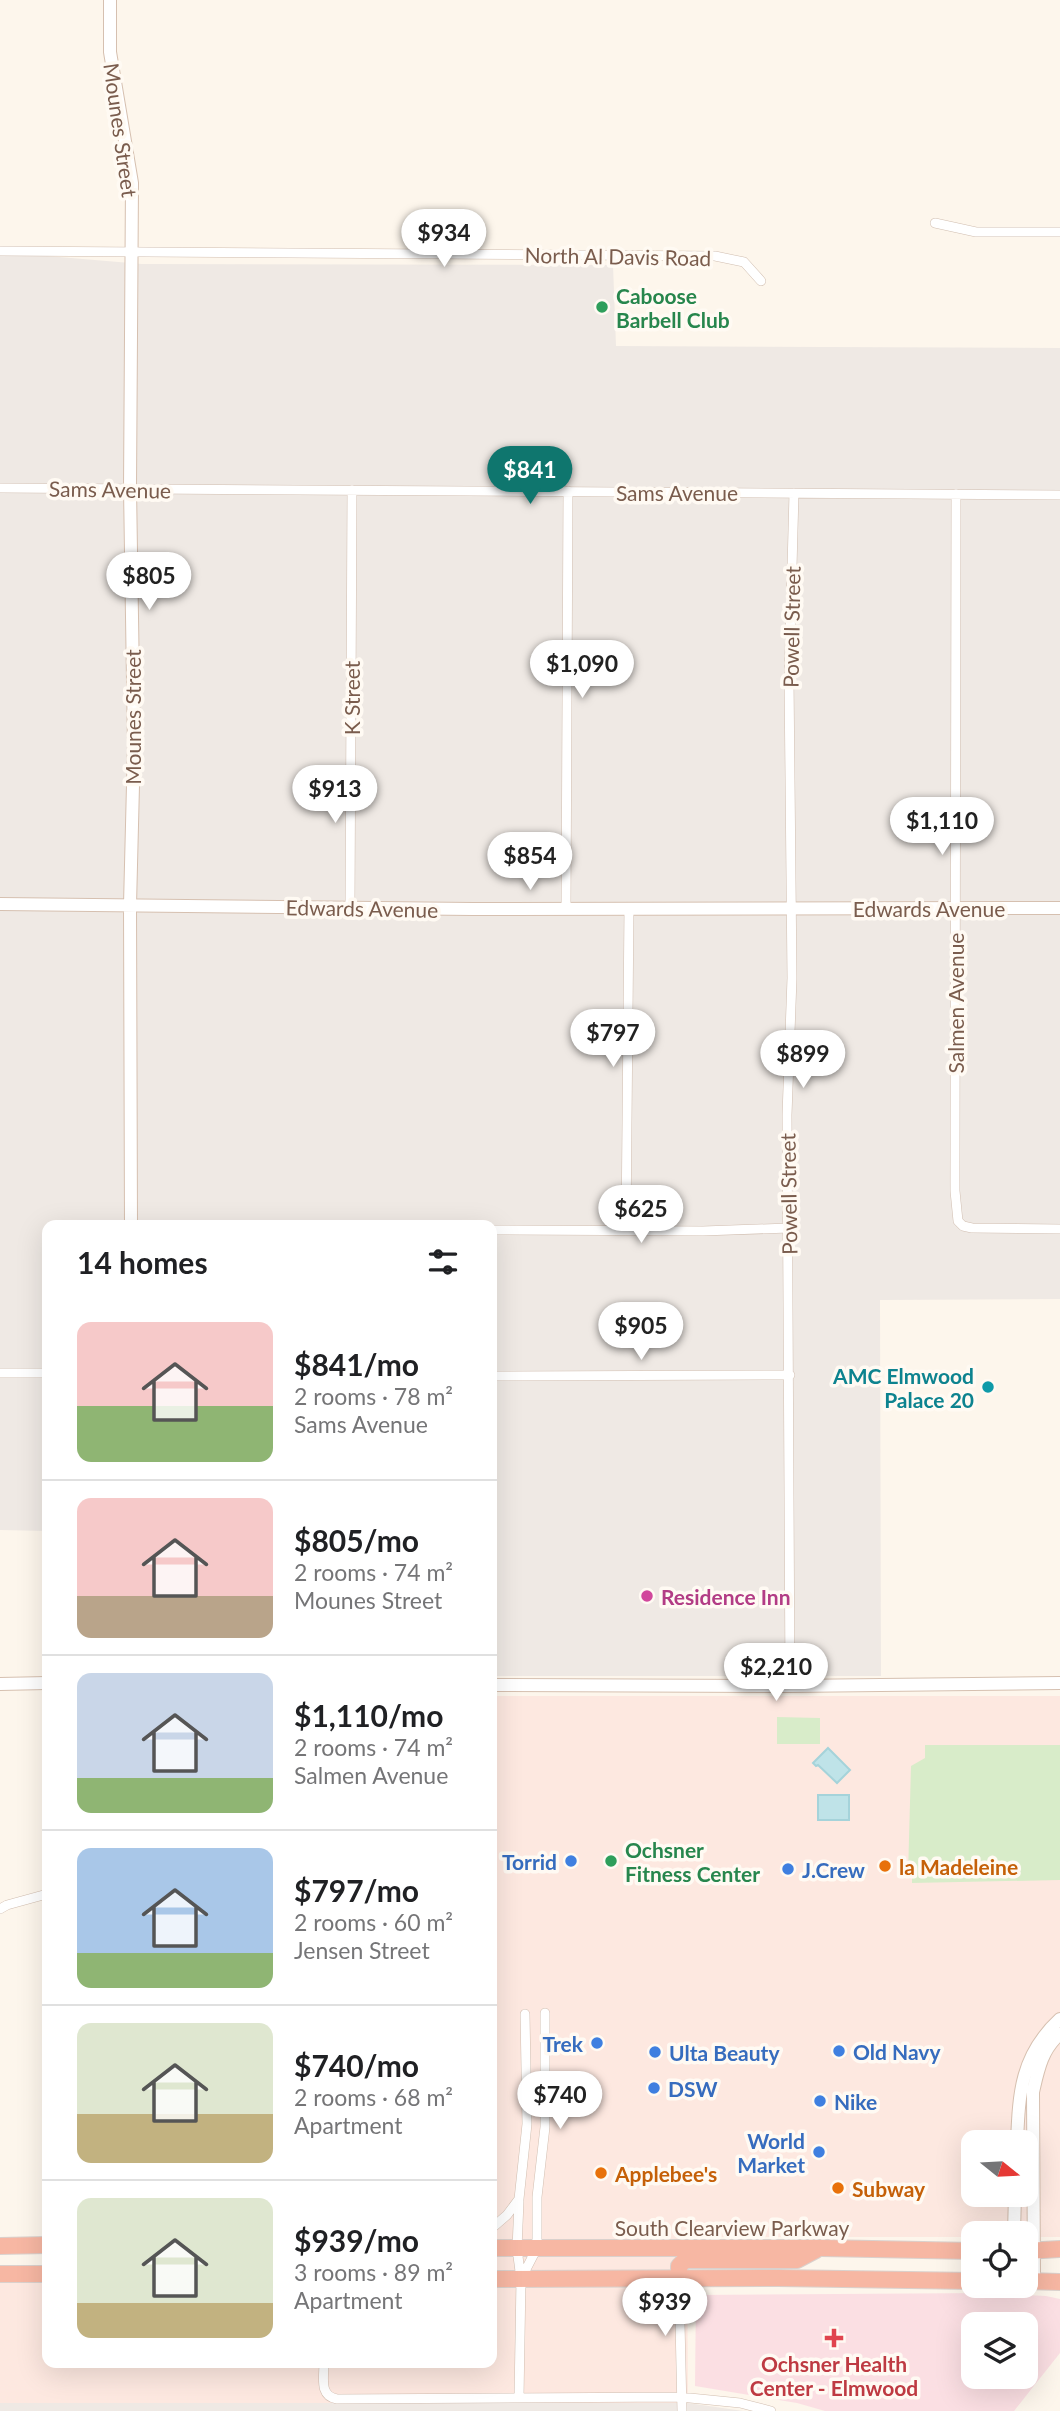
<!DOCTYPE html>
<html lang="en">
<head>
<meta charset="utf-8">
<style>
	:root { --surface:#fff; --page:#f2f2f2; --text:#202124; --muted:#757577; --line:#e0e0e0; --accent:#0f766e }
	body { margin:0; font-family:Lato,sans-serif; background:var(--page); color:var(--text); height:100vh; display:flex; flex-direction:column; font-size:26px; white-space:nowrap }
	* { box-sizing:border-box; margin:0 }
	p { font-size:23px; color:var(--muted) }
	.icon { flex:none; width:38px; height:38px; fill:none; stroke:currentColor; stroke-width:2; stroke-linecap:round; stroke-linejoin:round }
	.map { position:relative; flex:1; overflow:hidden }
	.side { position:absolute; left:42px; top:1220px; width:455px; height:1148px; display:flex; flex-direction:column; background:var(--surface); border-radius:14px; box-shadow:0 7px 28px #0002 }
	.side>* { flex:none }
	.needle { width:46px; rotate:108deg }
	.tools { position:absolute; left:961px; top:2130px; display:grid; gap:14px }
	.tools a { display:grid; place-items:center; width:77px; height:77px; border-radius:14px; background:var(--surface); box-shadow:0 7px 28px #0002; font-size:35px }
	.price { position:absolute; translate:-50% -60px; padding:0 16px; border-radius:24px; background:#fff; color:#222; font-size:23px; line-height:46px; filter:drop-shadow(0 2px 4px #0008) }
	.price::after { content:''; position:absolute; left:50%; top:42px; width:21px; height:16px; margin-left:-10px; background:inherit; clip-path:polygon(0 0,100% 0,50% 100%) }
	.price.selected { background:var(--accent); color:#fff }
	ul { padding:0; list-style:none }
	li { display:flex; align-items:center; gap:21px; height:175px; padding:0 35px }
	li+li { border-top:2px solid var(--line) }
	li span { display:grid; place-items:center; flex:none; width:196px; height:140px; border-radius:14px; color:#555 }
	li>.icon { margin-inline-start:auto }
	span .icon { width:84px; height:84px; fill:#fffc; stroke-width:1 }
	li b { font-size:30px }
	h2 { display:flex; justify-content:space-between; align-items:center; height:84px; padding:0 35px; font-size:30px }
	.map>svg:first-child { display:block }
</style>
</head>
<body>
<div class="map">
<svg width="1060" height="2411" viewBox="0 0 1060 2411">
	<rect width="100%" height="100%" fill="#fdf6ec"/>
	<path fill="#fde8e0" fill-rule="evenodd" d="M492,1696h568v541h-34v-4h-53v4h-286l1,166h-688v-122h47v81h445zM973,2142h53v52h-53z"/>
	<path fill="#efe9e4" d="M0,252l142,12 471,1 3,81 444,2v951l-180,1 1,376h-389v-451h-445v306l-47,-1z
		M0,2403h688l55,8h-743z"/>
	<path fill="#fbdfe3" fill-rule="evenodd" d="M987,2293l59,3 14,3v54l-46,58h-189l-28,-8 -102,-17 1,-91zM973,2324h53v52h-53z"/>
	<path fill="#d8ecc9" d="M777,1717l43,1v26h-43z
		M925,1745h135v135l-148,3v-7l-4,-1 3,-109 14,-8z"/>
	<path fill="#bfe3e8" stroke="#a5d3da" stroke-width="2" d="M828,1748l22,22 -13,13 -19,-18 -2,1 -3,-3z
		M818,1795h31v25h-31z"/>
	<g fill="none" stroke-linecap="round" stroke-linejoin="round">
		<defs>
			<path id="street" d="M935,223l41,9h84
				M0,251l715,5 29,6 17,19
				M0,488l1060,7
				M956,494c1,233 -2,465 -1,697l3,30 5,5 9,2 88,1
				M350,907l2,-417
				M566,909l2,-418
				M492,1230l211,1 86,-3
				M626,1230l3,-322
				M0,1373h47
				M492,1376l298,-1
				M790,1686l-3,-571 5,-137 -3,-299 5,-186
				M0,1909l7,-4 40,-11
				M492,2228l15,-13 12,-16 8,-75 -2,-110
				M679,2278l3,133
				M521,2279l16,-31v-51l8,-70v-114
				M324,2362c0,16 -5,34 13,37l343,-2 60,6 31,8
				M519,2398l2,-119 -4,-30 2,-48"/>
			<path id="secondary" d="M110,0v52l22,131 -2,305 4,257 -4,160 1,320
				M0,904l473,5 587,-1
				M0,1684l47,-1
				M492,1685l298,1 270,-3
				M1017,2142c2,-50 4,-87 43,-123
				M1014,2233l1,-39
				M1034,2282l-1,-190c5,-22 9,-43 27,-58"/>
			<path id="highway" d="M0,2246l47,-1
				M492,2248h330l151,3
				M1026,2251l34,-2
				M0,2274h47
				M679,2278v-12l6,-6h112l19,-10
				M492,2279l286,-1 195,3
				M1026,2281l34,1"/>
		</defs>
		<use href="#street" stroke="#d1beb0" stroke-width="10"/>
		<use href="#secondary" stroke="#d6c0b0" stroke-width="14"/>
		<use href="#highway" stroke="#dad1cd" stroke-width="18"/>
		<use href="#street" stroke="#fff" stroke-width="9"/>
		<use href="#secondary" stroke="#fff" stroke-width="12"/>
		<use href="#highway" stroke="#f7b7a3" stroke-width="16"/>
	</g>
	<g fill="#2e9e5b" stroke="#fffaf3" stroke-width="2.5">
		<circle cx="602" cy="307" r="7"/>
		<circle cx="611" cy="1861" r="7"/>
	</g>
	<circle fill="#0f9aa8" stroke="#fffaf3" stroke-width="2.5" cx="988" cy="1387" r="7"/>
	<circle fill="#d1479c" stroke="#fffaf3" stroke-width="2.5" cx="647" cy="1596" r="7"/>
	<g fill="#3f7fe0" stroke="#fffaf3" stroke-width="2.5">
		<circle cx="571" cy="1861" r="7"/>
		<circle cx="788" cy="1869" r="7"/>
		<circle cx="597" cy="2043" r="7"/>
		<circle cx="839" cy="2051" r="7"/>
		<circle cx="655" cy="2052" r="7"/>
		<circle cx="654" cy="2088" r="7"/>
		<circle cx="820" cy="2101" r="7"/>
		<circle cx="819" cy="2152" r="7"/>
	</g>
	<g fill="#e8710a" stroke="#fffaf3" stroke-width="2.5">
		<circle cx="885" cy="1866" r="7"/>
		<circle cx="601" cy="2173" r="7"/>
		<circle cx="838" cy="2188" r="7"/>
	</g>
	<path fill="#e0444e" stroke="#fffaf3" stroke-width="2.5" d="M830.5 2327.5h7v7h7v7h-7v7h-7v-7h-7v-7h7z"/>
	<g text-anchor="middle" dominant-baseline="central" stroke-width="7" stroke-linejoin="round" paint-order="stroke">
		<g font-size="21" fill="#7a5c4d" stroke="#fffaf3">
			<text transform="translate(121 130) rotate(82)">Mounes Street</text>
			<text transform="translate(618 256) rotate(1)">North Al Davis Road</text>
			<text transform="translate(110 489) rotate(1)">Sams Avenue</text>
			<text x="677" y="492">Sams Avenue</text>
			<text transform="translate(791 627) rotate(-89)">Powell Street</text>
			<text transform="translate(351 698) rotate(-90)">K Street</text>
			<text transform="translate(132 717) rotate(-90)">Mounes Street</text>
			<text transform="translate(362 908) rotate(1)">Edwards Avenue</text>
			<text x="929" y="908">Edwards Avenue</text>
			<text transform="translate(955 1003) rotate(-90)">Salmen Avenue</text>
			<text transform="translate(788 1194) rotate(-91)">Powell Street</text>
			<text x="732" y="2227">South Clearview Parkway</text>
		</g>
		<g font-size="21" font-weight="bold" fill="#27864d" stroke="#fffaf3" text-anchor="start">
			<text x="616" y="295">Caboose<tspan x="616" dy="24">Barbell Club</tspan></text>
			<text x="625" y="1849">Ochsner<tspan x="625" dy="24">Fitness Center</tspan></text>
		</g>
		<g font-size="21" font-weight="bold" fill="#0d838f" stroke="#fffaf3" text-anchor="end">
			<text x="974" y="1375">AMC Elmwood<tspan x="974" dy="24">Palace 20</tspan></text>
		</g>
		<g font-size="21" font-weight="bold" fill="#b23c85" stroke="#fffaf3" text-anchor="start">
			<text x="661" y="1596">Residence Inn</text>
		</g>
		<g font-size="21" font-weight="bold" fill="#366cbe" stroke="#fffaf3" text-anchor="start">
			<text x="557" y="1861" text-anchor="end">Torrid</text>
			<text x="802" y="1869">J.Crew</text>
			<text x="583" y="2043" text-anchor="end">Trek</text>
			<text x="853" y="2051">Old Navy</text>
			<text x="669" y="2052">Ulta Beauty</text>
			<text x="668" y="2088">DSW</text>
			<text x="834" y="2101">Nike</text>
			<text x="805" y="2140" text-anchor="end">World<tspan x="805" dy="24">Market</tspan></text>
		</g>
		<g font-size="21" font-weight="bold" fill="#c56008" stroke="#fffaf3" text-anchor="start">
			<text x="899" y="1866">la Madeleine</text>
			<text x="615" y="2173">Applebee's</text>
			<text x="852" y="2188">Subway</text>
		</g>
		<g font-size="21" font-weight="bold" fill="#be3a42" stroke="#fffaf3">
			<text x="834" y="2363">Ochsner Health<tspan x="834" dy="24">Center - Elmwood</tspan></text>
		</g>
	</g>
</svg>
<div class="tools">
<a><svg class="needle" viewBox="-14 -14 28 28"><path d="M0-13l5 13h-10z" fill="#e53935"/><path d="M0 13l5-13h-10z" fill="#757577"/></svg></a>
<a><svg class="icon" aria-label="locate" viewBox="0 0 24 24"><circle cx="12" cy="12" r="6"/><path d="M12 2v4M12 18v4M2 12h4M18 12h4"/></svg></a>
<a><svg class="icon" aria-label="layers" viewBox="0 0 24 24"><path d="M12 4l9 5-9 5-9-5zM3 14l9 5 9-5"/></svg></a>
</div>
<b class="price" style="left:444px;top:269px">$934</b>
<b class="price selected" style="left:530px;top:506px">$841</b>
<b class="price" style="left:149px;top:612px">$805</b>
<b class="price" style="left:582px;top:700px">$1,090</b>
<b class="price" style="left:335px;top:825px">$913</b>
<b class="price" style="left:942px;top:857px">$1,110</b>
<b class="price" style="left:530px;top:892px">$854</b>
<b class="price" style="left:613px;top:1069px">$797</b>
<b class="price" style="left:803px;top:1090px">$899</b>
<b class="price" style="left:641px;top:1245px">$625</b>
<b class="price" style="left:641px;top:1362px">$905</b>
<b class="price" style="left:776px;top:1703px">$2,210</b>
<b class="price" style="left:560px;top:2131px">$740</b>
<b class="price" style="left:665px;top:2338px">$939</b>
<section class="side">
<h2>14 homes<svg class="icon" aria-label="filters" viewBox="0 0 24 24"><path d="M4 7h16M4 17h16"/><circle cx="9" cy="7" r="2"/><circle cx="15" cy="17" r="2"/></svg></h2>
<ul>
<li><span style="background:linear-gradient(#f6c9c9 60%,#8fb573 0)"><svg class="icon" aria-label="home" viewBox="0 0 24 24"><path d="M3 11l9-7 9 7M6 9v11h12V9"/></svg></span><div><b>$841/mo</b><p>2 rooms · 78 m²</p><p>Sams Avenue</p></div></li>
<li><span style="background:linear-gradient(#f6c9c9 70%,#b9a48a 0)"><svg class="icon" aria-label="home" viewBox="0 0 24 24"><path d="M3 11l9-7 9 7M6 9v11h12V9"/></svg></span><div><b>$805/mo</b><p>2 rooms · 74 m²</p><p>Mounes Street</p></div></li>
<li><span style="background:linear-gradient(#c9d6e8 75%,#8fb573 0)"><svg class="icon" aria-label="home" viewBox="0 0 24 24"><path d="M3 11l9-7 9 7M6 9v11h12V9"/></svg></span><div><b>$1,110/mo</b><p>2 rooms · 74 m²</p><p>Salmen Avenue</p></div></li>
<li><span style="background:linear-gradient(#a9c7e8 75%,#8fb573 0)"><svg class="icon" aria-label="home" viewBox="0 0 24 24"><path d="M3 11l9-7 9 7M6 9v11h12V9"/></svg></span><div><b>$797/mo</b><p>2 rooms · 60 m²</p><p>Jensen Street</p></div></li>
<li><span style="background:linear-gradient(#dfe7d0 65%,#c2b280 0)"><svg class="icon" aria-label="home" viewBox="0 0 24 24"><path d="M3 11l9-7 9 7M6 9v11h12V9"/></svg></span><div><b>$740/mo</b><p>2 rooms · 68 m²</p><p>Apartment</p></div></li>
<li><span style="background:linear-gradient(#dfe7d0 75%,#c2b280 0)"><svg class="icon" aria-label="home" viewBox="0 0 24 24"><path d="M3 11l9-7 9 7M6 9v11h12V9"/></svg></span><div><b>$939/mo</b><p>3 rooms · 89 m²</p><p>Apartment</p></div></li>
</ul>
</section>
</div>
</body>
</html>
